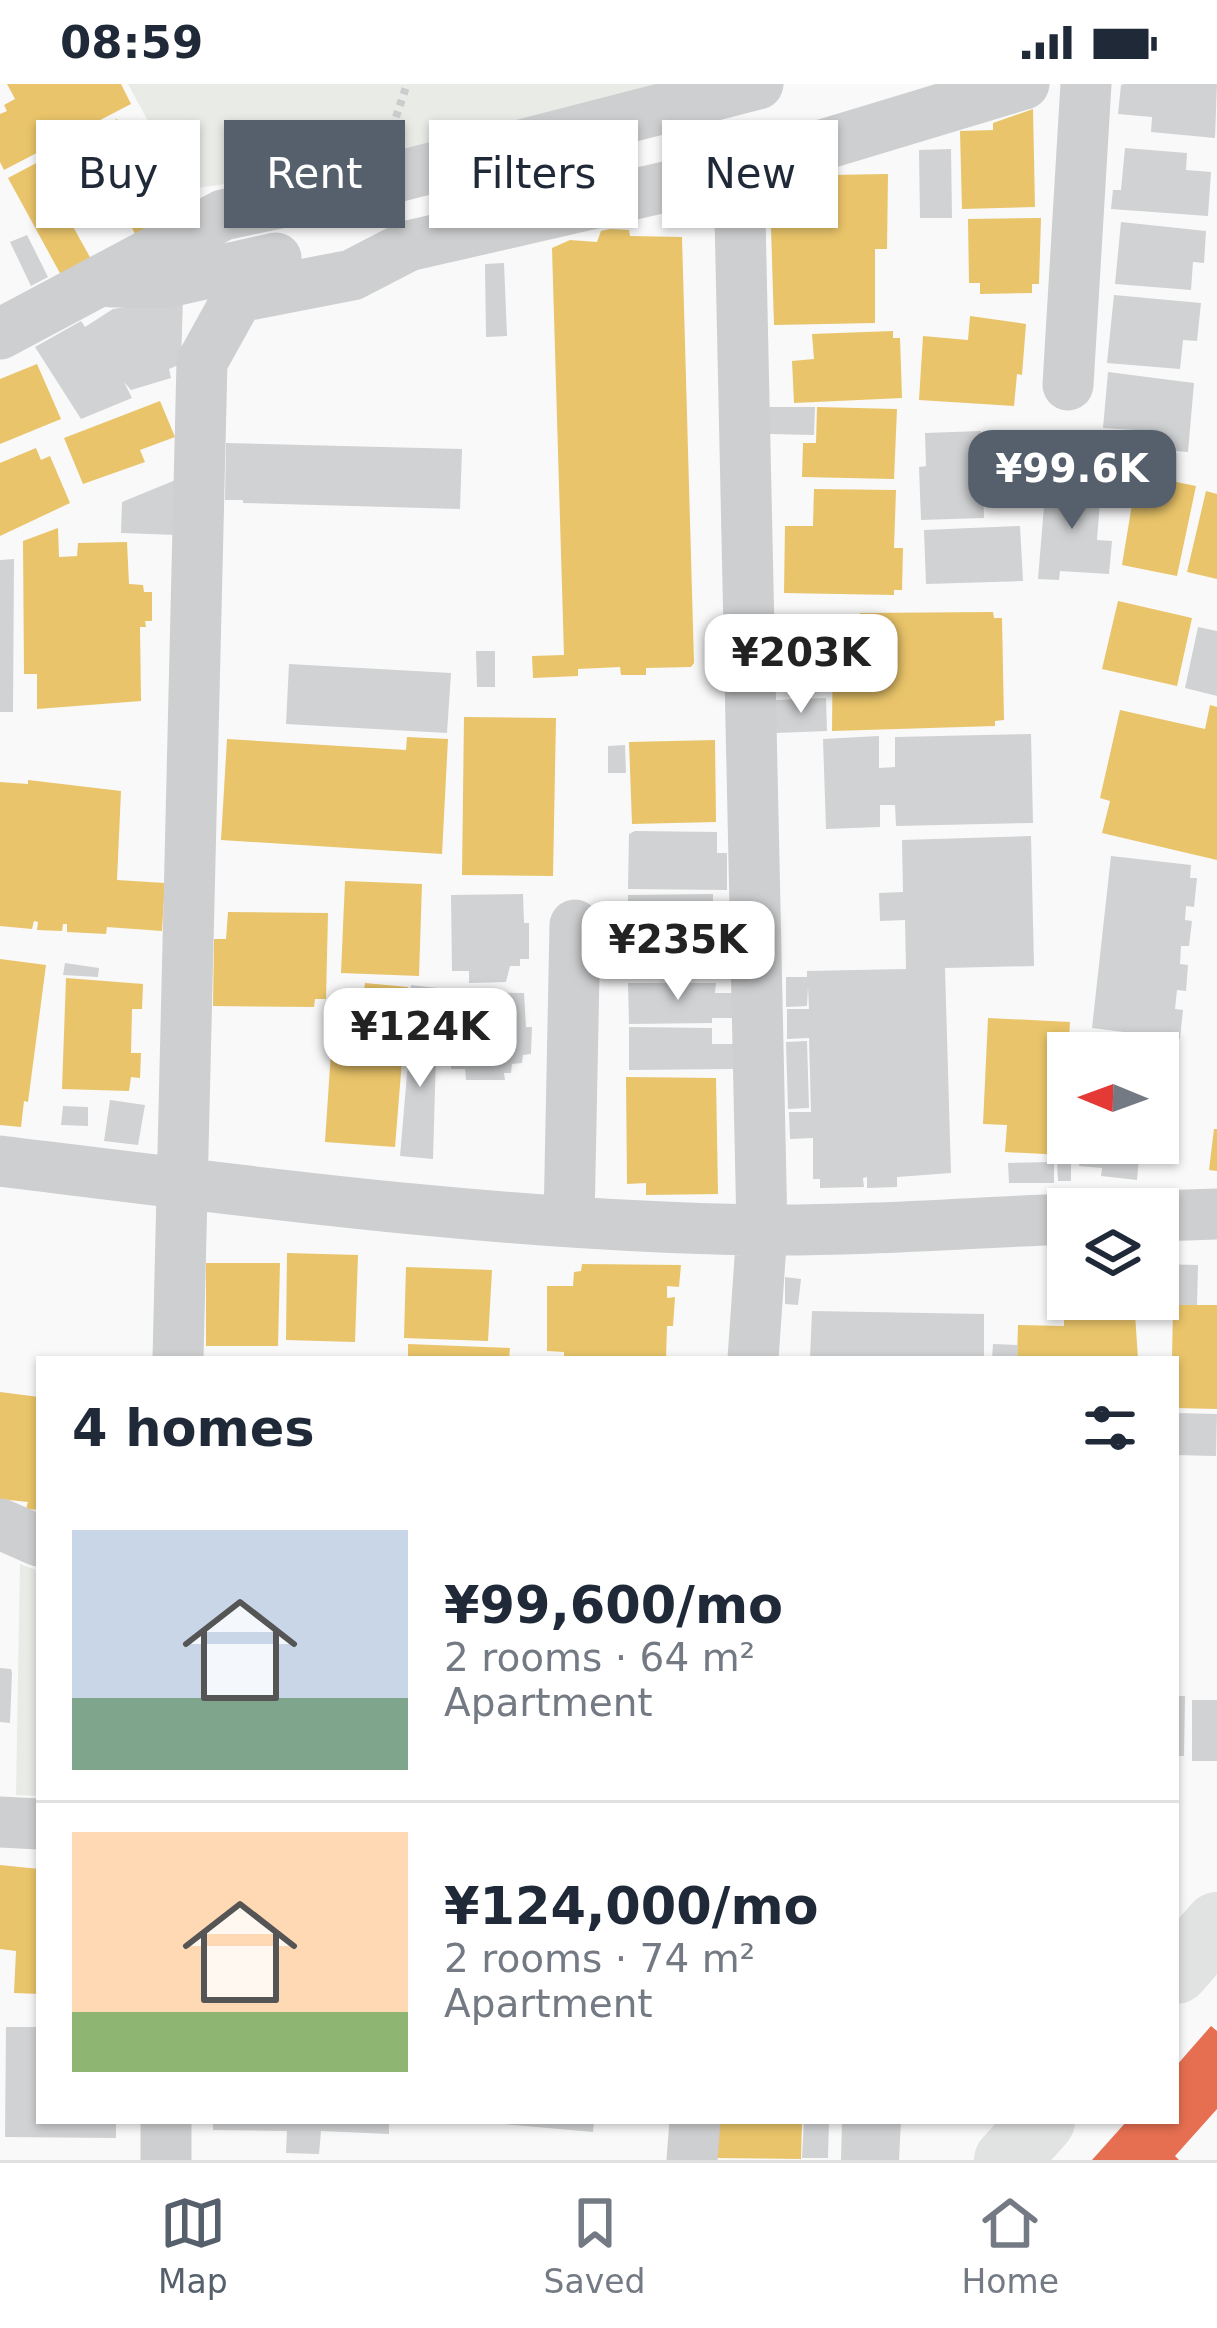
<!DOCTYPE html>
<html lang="en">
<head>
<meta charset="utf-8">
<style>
	:root { --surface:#fff; --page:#f6f6f7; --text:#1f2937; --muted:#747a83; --line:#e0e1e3; --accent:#56606c }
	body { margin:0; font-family:"DejaVu Sans",sans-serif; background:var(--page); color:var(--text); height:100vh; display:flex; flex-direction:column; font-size:45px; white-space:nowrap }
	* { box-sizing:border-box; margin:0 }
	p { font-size:39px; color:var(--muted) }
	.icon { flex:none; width:66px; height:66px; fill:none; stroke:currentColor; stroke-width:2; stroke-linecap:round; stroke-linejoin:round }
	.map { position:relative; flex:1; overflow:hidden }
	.drawer { position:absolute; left:36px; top:1272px; width:1143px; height:768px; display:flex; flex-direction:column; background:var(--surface); border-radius:0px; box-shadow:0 3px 9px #0004 }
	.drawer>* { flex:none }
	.top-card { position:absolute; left:36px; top:36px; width:1146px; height:108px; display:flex; gap:24px }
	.needle { width:78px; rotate:271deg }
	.buttons { position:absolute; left:1047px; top:948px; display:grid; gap:24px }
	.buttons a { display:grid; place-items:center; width:132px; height:132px; border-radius:0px; background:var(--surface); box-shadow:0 3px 9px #0004; font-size:60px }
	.price { position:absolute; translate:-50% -102px; padding:0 27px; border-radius:24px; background:#fff; color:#222; font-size:39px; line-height:78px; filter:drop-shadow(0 3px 6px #0008) }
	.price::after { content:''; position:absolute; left:50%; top:72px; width:36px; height:27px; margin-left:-18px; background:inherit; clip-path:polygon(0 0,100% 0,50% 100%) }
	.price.current { background:var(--accent); color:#fff }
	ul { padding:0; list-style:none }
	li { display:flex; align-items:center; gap:36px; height:300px; padding:0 36px }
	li+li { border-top:3px solid var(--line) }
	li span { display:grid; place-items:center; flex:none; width:336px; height:240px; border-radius:0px; color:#555 }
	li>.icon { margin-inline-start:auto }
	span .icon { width:144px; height:144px; fill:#fffc; stroke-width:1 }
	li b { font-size:51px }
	h2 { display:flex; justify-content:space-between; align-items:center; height:144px; padding:0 36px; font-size:51px }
	.tag { padding:0 42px; border-radius:0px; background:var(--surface); box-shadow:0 3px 9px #0004; font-size:42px; line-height:108px }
	.tag.current { background:var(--accent); color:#fff }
	.status { display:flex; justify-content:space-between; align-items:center; height:84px; padding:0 60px; background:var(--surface); direction:ltr }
	.status svg { height:33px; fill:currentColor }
	.tab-bar { display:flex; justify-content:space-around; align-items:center; height:168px; border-top:3px solid var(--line); background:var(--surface); font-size:33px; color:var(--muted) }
	.tab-bar a { display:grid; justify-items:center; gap:6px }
	.tab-bar .current { color:var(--accent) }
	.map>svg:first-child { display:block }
</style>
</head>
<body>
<div class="status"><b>08:59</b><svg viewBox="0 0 49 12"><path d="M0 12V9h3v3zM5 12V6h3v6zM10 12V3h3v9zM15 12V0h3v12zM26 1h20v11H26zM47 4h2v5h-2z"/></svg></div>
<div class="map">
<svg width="1217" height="2076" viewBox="0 0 1217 2076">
	<rect width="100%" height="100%" fill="#f9f9f9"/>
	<path fill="#e8ebe6" d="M128,0h543l-322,81 -164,25z
		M20,1480l19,7v225l-23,-1z"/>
	<path fill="#e9c46a" d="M7,0h114l10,20 -127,66 -4,-8v-48l7,-3 -3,-6 11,-6z
		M1033,25l2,98 -73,2 -2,-78 33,-1v-7z
		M117,35l48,100 -30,15 -18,-37 -17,8 -30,-63z
		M57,68l32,51 -23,11 25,45 -30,16 -53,-97z
		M888,90l-1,75h-12v74l-101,2 -4,-130 21,-1 1,-7 37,-12z
		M1041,134l-2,66h-7v9l-52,1v-11h-11l-1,-64z
		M610,145l19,1 1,6 52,1 12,426 -3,4 -45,1v7h-25l-1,-8 -42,2v7l-45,2 -1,-22 32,-1 -12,-407 18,-8 27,2 4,-11z
		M970,232l56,8 -4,51 -5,-1 -3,32 -95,-6 4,-64 45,4z
		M893,247v7h7l2,60 -108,5 -2,-42 22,-2 -2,-25z
		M37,280l24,55 -61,25v-65z
		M160,317l15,36 -35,13 5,12 -62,22 -19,-46z
		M817,323l80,2 -3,70 -92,-2 1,-34h13z
		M36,364l5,12 9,-4 20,47 -70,33v-73z
		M1137,390l59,12 -19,90 -55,-11z
		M814,405l82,1 -2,58h9l-1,42h-8v5l-110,-2 1,-67h28z
		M1206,407l11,3v85l-30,-7z
		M58,444l1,29 18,-1 1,-13 49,-1 2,42 14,1 1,7h8v29h-7l1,6h-6l1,74 -104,8v-35h-13l-1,-133z
		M1118,517l74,17 -15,68 -75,-17z
		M993,528l1,6h8l2,102 -9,1v5l-163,5 1,-103 28,-1 -1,-14z
		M1210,621l7,2v153l-115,-27 8,-32 -10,-3 20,-88 85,19z
		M464,633l92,1 -3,158 -91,-1z
		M407,653l41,2 -6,115 -221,-14 6,-101 179,11z
		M715,656l1,82 -84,2 -3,-82z
		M28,696l93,11 -4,89 48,3 -3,48 -55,-4 -1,7 -39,-2v-8h-4l-1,7 -25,-1 1,-8 -4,-1 -2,8 -32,-3v-144l28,2z
		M345,797l77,3 -3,92 -78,-3z
		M228,828l100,1 -2,86h-11l-1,8 -101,-1 1,-67h12z
		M0,875l46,6 -18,137 -4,-1 -3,26 -21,-2z
		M66,894l77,6 -1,25h-10l-1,44h10l-1,25 -9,-1 -2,14 -67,-2z
		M365,899l43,4 -13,160 -70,-5 9,-135 28,2z
		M988,934l82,4 -7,133 -58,-3 2,-27 -24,-1z
		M1096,950l81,10 -3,20h5l-5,45 -16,-2v-54h-64z
		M626,993l90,1 2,116 -72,1v-12l-19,1z
		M1214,1045h3v42l-8,-1z
		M287,1169l71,2 -3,87 -69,-2z
		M206,1179h74l-2,83h-72z
		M582,1180l99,1 -2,22 -12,-1v12l8,-1 -2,29h-6l-1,33h-102v-7l-17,-1v-65h26l1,-14 7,-1z
		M406,1183l86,3 -4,71 -84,-3z
		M1082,1215h52l4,60h-121l1,-34 46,1v-24h18z
		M1173,1221h44v104l-41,-1v-49h-4z
		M408,1260l102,4 -1,11h-101z
		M0,1308l39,5v113l-13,-1 2,-7 -28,-3z
		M0,1781l39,4v125l-25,-1 2,-42 -16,-2z
		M716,2037h86l-1,38 -86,-1z"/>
	<path fill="#e76f51" d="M1211,1942l6,5v78l-42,47 4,4h-87l35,-39h49v-55z"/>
	<path fill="#d0d2d3" d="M1217,0l-2,54 -64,-6 1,-15 -34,-3 3,-29 3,-1z
		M1125,64l62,5 -1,17 25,2 -3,44 -97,-7 2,-19h8z
		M951,65l1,69h-32l-1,-68z
		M1121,138l85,9 -2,32 -11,-1 -2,28 -76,-6z
		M27,151l21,42 -17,9 -21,-44z
		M504,179l3,73 -21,1 -1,-73z
		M1114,211l87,8 -4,38 -14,-1 -3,29 -73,-6z
		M183,213l-2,67 -12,5 2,9 -40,12 -7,-8 8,16 -51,21 -46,-72 46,-26 4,6 28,-18z
		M1108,288l86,11 -6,69 -53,-4 1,-18 -33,-2z
		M769,323h46l-1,28 -45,-1z
		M981,347l3,87 -63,2 -2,-53 7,-1 -1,-33z
		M226,359l236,6 -2,60 -217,-6v-3h-18z
		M178,395l-1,56 -56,-2 1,-31z
		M1046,398l55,5 -4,53 15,1 -3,33 -49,-3 -1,9 -21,-1z
		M1020,442l3,55 -97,3 -2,-54z
		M14,475l-1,153h-13v-152z
		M1198,543l19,4v65l-32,-8z
		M476,567h19v36h-18z
		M289,580l162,9 -4,60 -161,-9z
		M826,614l1,33 -51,2 -1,-33z
		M1031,650l2,89 -137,3 -1,-21h-15v22l-54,2 -3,-90 56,-3v32l16,-1v-30z
		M625,661l1,28h-18v-27z
		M635,747l82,1v21h10v37l-99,-1 1,-55z
		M1031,752l3,130 -89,2 6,205 -54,4v10l-30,1v-11l-4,1 1,9 -44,1v-9h-7v-41l-23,1 -1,-27h22l-2,-74 -22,1v-30h22l-1,-22 -1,19 -21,1v-30h21v-6l99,-2 -1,-49 -25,1 -1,-28 24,-1 -1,-52z
		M1111,772l80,9 -1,13h7l-3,29 -8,-1 -1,14 7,1 -3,25h-8l-1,18 8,1 -2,26 -9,-1 -2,19 8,1 -3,29 -88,-11z
		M523,810l1,29h5v36h-9v7h-10l-4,16 -37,1v-12h-17l-1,-76z
		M713,810v12l17,1 1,22h-18v5h-85v-39z
		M712,853l1,13 19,-1v23h-19v6l-85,1v-41z
		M65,879l34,5 -1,9 -35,-2z
		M628,899h88l-1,10h18l1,25h-22v5l-83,1z
		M411,901l26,3v24l-27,-1z
		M451,908l73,1 2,34h6l-1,27 -8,1 -1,8 -10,1 -1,9h-7l1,7h-39l-1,-11h-14z
		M412,932l25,2 -4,141 -33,-3z
		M629,943l83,1v16h21l1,25 -105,1z
		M807,957l2,67 -21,1 -2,-67z
		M110,1016l35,5 -7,40 -34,-4z
		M63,1022l25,1v19l-27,-1z
		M1081,1059h71l-1,15 -12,-1 -2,23 -36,-4 1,-8 -23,-2z
		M1057,1077l14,1v19h-13z
		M1054,1078v21h-45l-1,-20z
		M1158,1180l40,1 -1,40h-24v5l-35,-1v-10h20z
		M785,1193l16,2 -3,26 -13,-1z
		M812,1227l172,3v45h-174z
		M993,1260l25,1 -1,14h-25z
		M1176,1329l41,1 -1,42 -40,-1z
		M0,1584l11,1 1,4 -2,50 -10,-1z
		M1176,1612h9l-1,60h-8z
		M1192,1616h25v61h-25z
		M6,1943h33v94h77v17l-111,-1z
		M213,2037h176v13l-68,-3 -2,23 -33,-1 1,-22 -74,-1z
		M503,2037h91l-1,11 -90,-8z
		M804,2037h25l-1,37h-26z
		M842,2037h59l-2,39h-58z"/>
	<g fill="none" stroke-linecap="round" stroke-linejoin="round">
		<path stroke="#cbcccd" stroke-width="8" stroke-dasharray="6 6" stroke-linecap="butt" d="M396,33l11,-33"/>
		<path stroke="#cecfd0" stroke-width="51" d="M739,86l23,1060 -9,129
			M111,198h57l108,-24
			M0,250l223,-119 150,-32 385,-99
			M1068,301l18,-301
			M0,1077c252,31 505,65 759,69 103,1 207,-7 309,-11
			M1158,1132l59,-2
			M569,1138l6,-297
			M178,1275l24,-997 36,-65 114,-22 56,-29 331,-76 285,-86
			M0,1440l39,17
			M0,1738l39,2
			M166,2076v-39
			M692,2076l3,-39"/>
		<path stroke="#e1e2e2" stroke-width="66" d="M1176,1887l41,-46
			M1007,2076l35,-39"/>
	</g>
</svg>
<div class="buttons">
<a><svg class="needle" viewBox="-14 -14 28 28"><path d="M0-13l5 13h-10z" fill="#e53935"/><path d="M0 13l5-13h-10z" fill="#747a83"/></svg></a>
<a><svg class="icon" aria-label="layers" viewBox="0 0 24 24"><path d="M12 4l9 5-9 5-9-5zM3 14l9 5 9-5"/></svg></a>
</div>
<b class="price current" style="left:1072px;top:448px">¥99.6K</b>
<b class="price" style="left:801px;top:632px">¥203K</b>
<b class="price" style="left:678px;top:919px">¥235K</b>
<b class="price" style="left:420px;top:1006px">¥124K</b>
<div class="top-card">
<a class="tag">Buy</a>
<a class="tag current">Rent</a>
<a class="tag">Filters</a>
<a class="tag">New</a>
</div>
<section class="drawer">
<h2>4 homes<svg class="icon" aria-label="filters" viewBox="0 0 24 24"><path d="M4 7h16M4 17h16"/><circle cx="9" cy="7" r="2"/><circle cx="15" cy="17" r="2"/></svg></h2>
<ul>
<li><span style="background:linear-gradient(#c9d6e8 70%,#7fa58c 0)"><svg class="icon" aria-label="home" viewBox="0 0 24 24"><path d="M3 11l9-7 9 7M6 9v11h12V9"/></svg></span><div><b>¥99,600/mo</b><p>2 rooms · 64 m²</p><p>Apartment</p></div></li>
<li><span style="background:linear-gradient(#ffd9b3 75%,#8fb573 0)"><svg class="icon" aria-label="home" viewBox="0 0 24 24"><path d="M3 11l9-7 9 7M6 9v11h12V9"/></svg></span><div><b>¥124,000/mo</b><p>2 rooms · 74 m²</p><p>Apartment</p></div></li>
</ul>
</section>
</div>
<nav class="tab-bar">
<a class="current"><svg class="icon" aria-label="map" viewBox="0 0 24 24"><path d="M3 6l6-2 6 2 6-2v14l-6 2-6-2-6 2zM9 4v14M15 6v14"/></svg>Map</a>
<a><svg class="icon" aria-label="saved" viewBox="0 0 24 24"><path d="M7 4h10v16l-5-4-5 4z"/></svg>Saved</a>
<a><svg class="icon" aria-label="home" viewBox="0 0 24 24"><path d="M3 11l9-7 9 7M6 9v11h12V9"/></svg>Home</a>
</nav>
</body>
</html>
